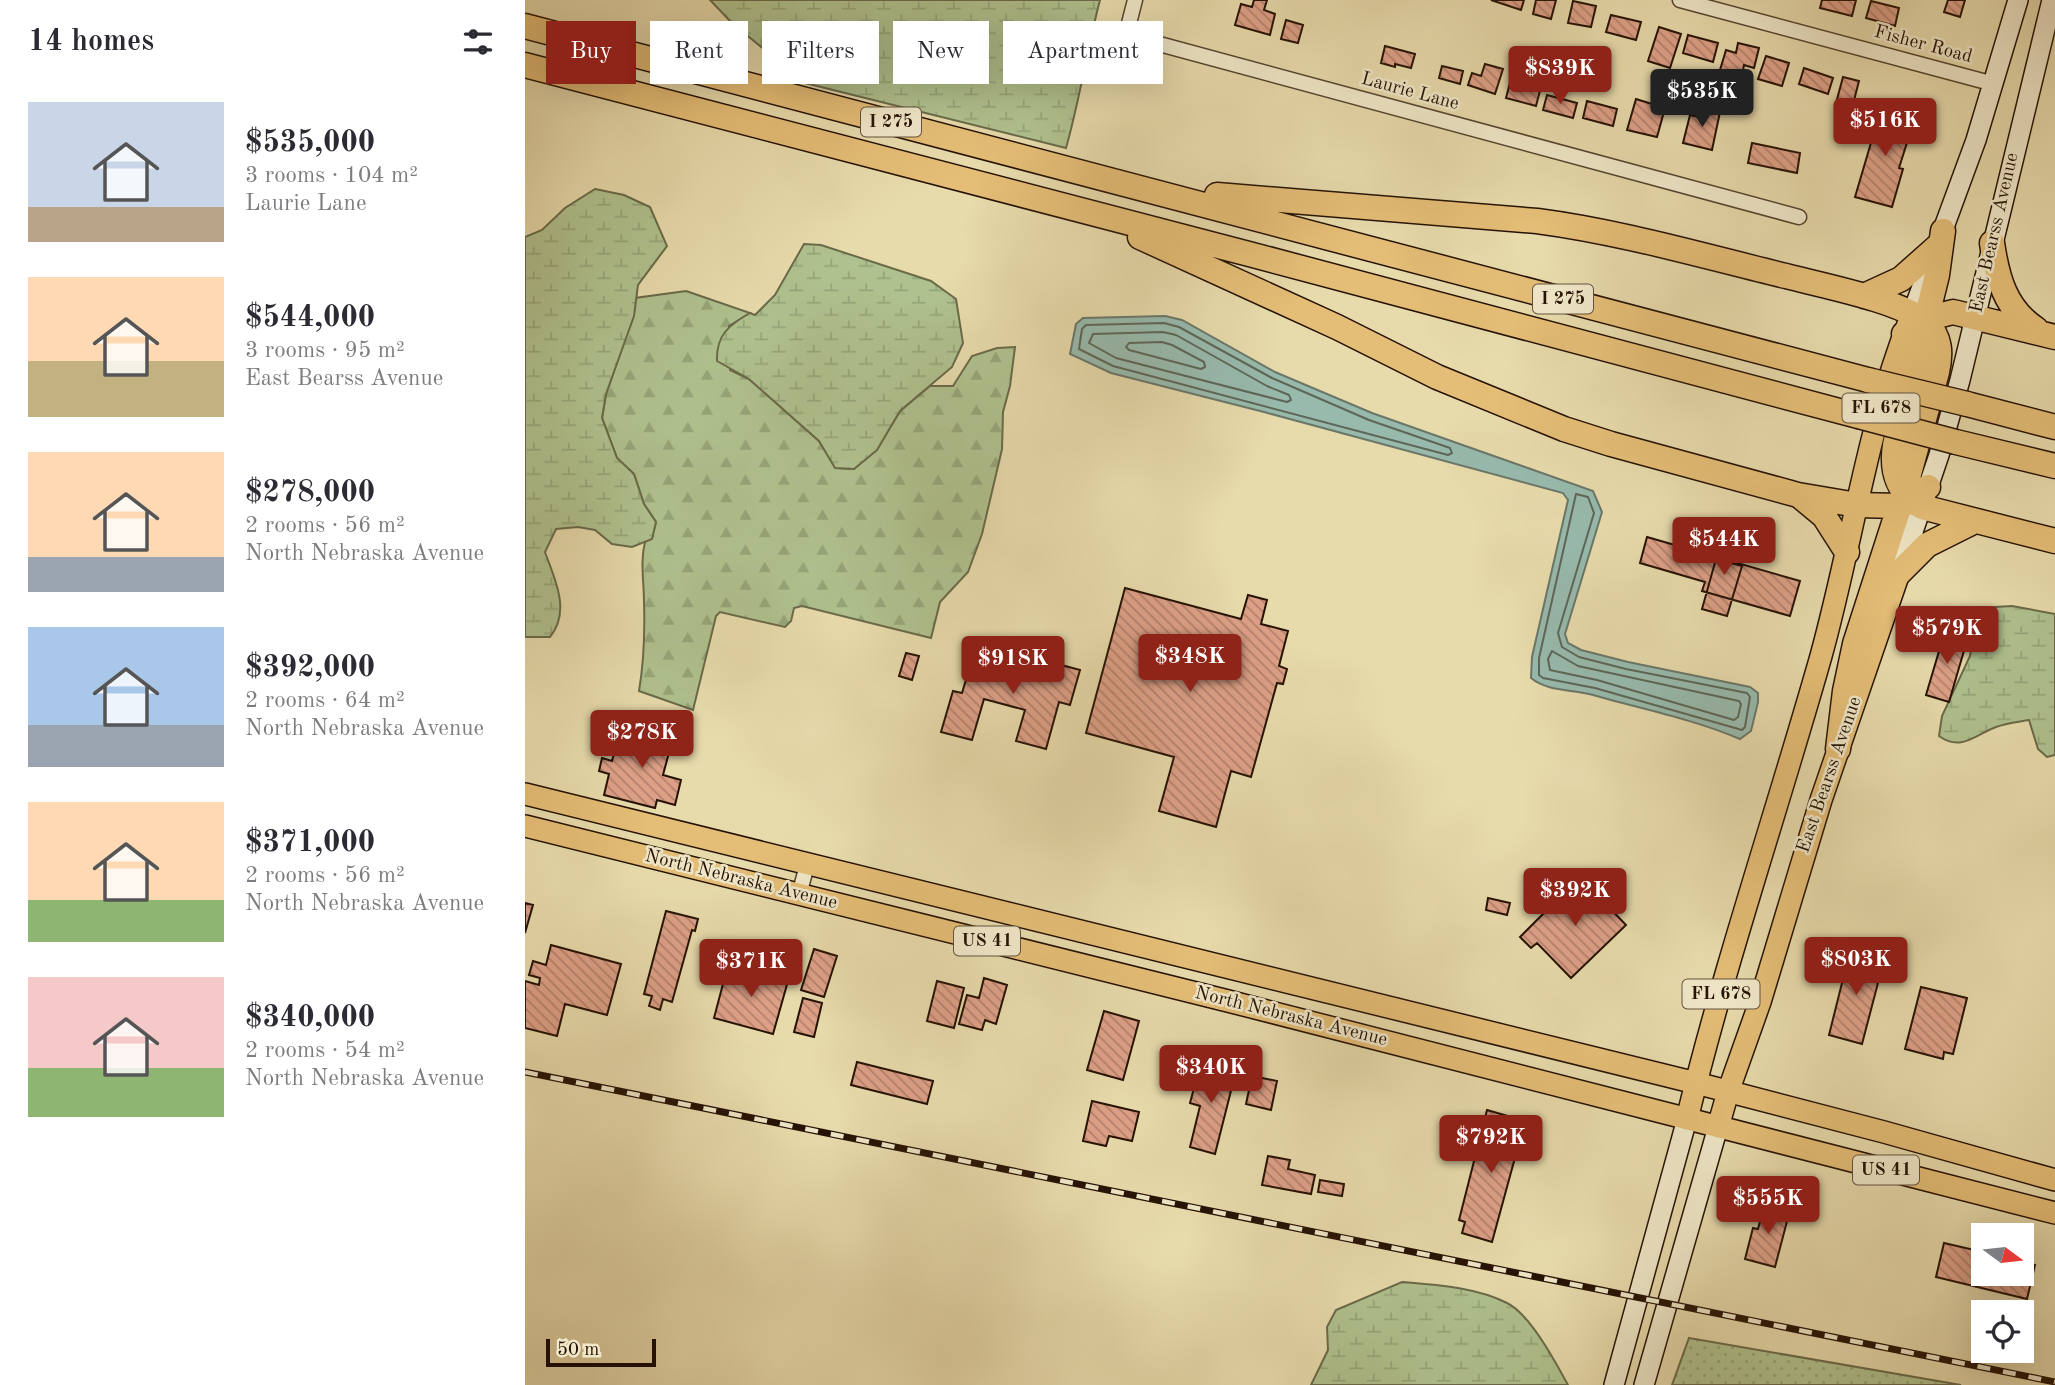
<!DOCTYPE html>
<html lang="en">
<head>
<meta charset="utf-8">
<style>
	:root { --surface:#fff; --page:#f2f2f3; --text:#2b2b33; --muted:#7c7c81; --accent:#8f2418 }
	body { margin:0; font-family:"Old Standard TT",serif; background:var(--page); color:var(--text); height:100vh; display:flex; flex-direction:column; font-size:26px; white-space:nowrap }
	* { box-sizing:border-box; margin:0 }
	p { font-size:23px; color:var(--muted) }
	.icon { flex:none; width:38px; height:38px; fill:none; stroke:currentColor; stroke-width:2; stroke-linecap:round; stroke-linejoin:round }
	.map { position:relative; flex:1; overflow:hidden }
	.drawer { display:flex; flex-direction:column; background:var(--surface); width:525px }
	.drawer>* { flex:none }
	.hud { position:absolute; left:21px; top:21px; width:665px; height:63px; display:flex; gap:14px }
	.needle { width:46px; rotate:105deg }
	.controls { position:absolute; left:1446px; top:1223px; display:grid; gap:14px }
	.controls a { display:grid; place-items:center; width:63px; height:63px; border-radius:0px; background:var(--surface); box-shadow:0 7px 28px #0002; font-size:35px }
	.scale { position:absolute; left:21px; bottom:18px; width:110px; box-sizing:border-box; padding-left:7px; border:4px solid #261204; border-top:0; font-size:19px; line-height:24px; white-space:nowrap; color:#261204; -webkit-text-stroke:5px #efe7c8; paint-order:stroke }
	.price { position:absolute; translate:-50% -60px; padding:0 16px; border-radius:7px; background:var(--accent); color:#fff; font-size:23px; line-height:46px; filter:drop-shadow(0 2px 4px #0008) }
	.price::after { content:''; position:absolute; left:50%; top:42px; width:21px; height:16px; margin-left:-10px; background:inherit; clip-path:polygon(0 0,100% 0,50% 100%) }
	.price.on { background:#222; color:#fff }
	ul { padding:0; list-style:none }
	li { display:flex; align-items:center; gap:21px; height:175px; padding:0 28px }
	li span { display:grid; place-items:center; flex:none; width:196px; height:140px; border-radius:0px; color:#555 }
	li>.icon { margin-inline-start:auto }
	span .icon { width:84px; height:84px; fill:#fffc; stroke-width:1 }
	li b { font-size:30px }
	h2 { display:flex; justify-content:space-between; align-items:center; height:84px; padding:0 28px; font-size:30px }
	.tag { padding:0 24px; border-radius:0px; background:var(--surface); box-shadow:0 7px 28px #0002; font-size:24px; line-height:63px }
	.tag.on { background:var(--accent); color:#fff }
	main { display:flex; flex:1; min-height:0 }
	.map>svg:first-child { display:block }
</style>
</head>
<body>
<main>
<section class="drawer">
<h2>14 homes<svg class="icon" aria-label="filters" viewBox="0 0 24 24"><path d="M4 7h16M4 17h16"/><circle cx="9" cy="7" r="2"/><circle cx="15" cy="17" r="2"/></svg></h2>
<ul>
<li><span style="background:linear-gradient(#c9d6e8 75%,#b9a48a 0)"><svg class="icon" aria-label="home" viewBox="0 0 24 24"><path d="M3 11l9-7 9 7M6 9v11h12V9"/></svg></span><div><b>$535,000</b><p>3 rooms · 104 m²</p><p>Laurie Lane</p></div></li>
<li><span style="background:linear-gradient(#ffd9b3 60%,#c2b280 0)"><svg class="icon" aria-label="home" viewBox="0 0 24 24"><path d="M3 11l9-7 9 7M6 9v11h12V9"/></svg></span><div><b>$544,000</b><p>3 rooms · 95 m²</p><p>East Bearss Avenue</p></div></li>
<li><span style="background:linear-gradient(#ffd9b3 75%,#9aa5b1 0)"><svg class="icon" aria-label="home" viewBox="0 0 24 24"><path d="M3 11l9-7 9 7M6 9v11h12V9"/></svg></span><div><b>$278,000</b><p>2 rooms · 56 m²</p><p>North Nebraska Avenue</p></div></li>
<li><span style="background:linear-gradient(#a9c7e8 70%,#9aa5b1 0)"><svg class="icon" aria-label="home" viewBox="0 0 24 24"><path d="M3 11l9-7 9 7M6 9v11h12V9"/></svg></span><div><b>$392,000</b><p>2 rooms · 64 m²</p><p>North Nebraska Avenue</p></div></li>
<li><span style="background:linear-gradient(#ffd9b3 70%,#8fb573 0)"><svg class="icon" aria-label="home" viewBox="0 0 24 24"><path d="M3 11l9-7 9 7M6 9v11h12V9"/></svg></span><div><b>$371,000</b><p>2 rooms · 56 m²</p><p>North Nebraska Avenue</p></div></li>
<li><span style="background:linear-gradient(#f6c9c9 65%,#8fb573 0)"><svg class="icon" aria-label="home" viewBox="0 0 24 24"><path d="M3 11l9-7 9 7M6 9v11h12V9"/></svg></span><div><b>$340,000</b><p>2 rooms · 54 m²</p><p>North Nebraska Avenue</p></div></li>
</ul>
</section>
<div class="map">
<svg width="1530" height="1385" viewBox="0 0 1530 1385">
	<defs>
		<pattern id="forest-firs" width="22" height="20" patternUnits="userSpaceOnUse" patternTransform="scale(1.75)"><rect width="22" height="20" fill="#afc18e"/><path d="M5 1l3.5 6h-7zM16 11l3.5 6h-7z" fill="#96a579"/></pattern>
		<pattern id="wetland-marsh" width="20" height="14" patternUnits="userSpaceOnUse" patternTransform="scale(1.75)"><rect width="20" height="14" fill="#afc18e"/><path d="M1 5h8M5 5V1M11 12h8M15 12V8" fill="none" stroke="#96a579"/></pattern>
		<pattern id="park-dots" width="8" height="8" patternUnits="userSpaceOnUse" patternTransform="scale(1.75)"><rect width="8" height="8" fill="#afc18e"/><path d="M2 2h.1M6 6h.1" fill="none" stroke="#96a579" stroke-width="1.8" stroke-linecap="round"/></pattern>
		<pattern id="building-back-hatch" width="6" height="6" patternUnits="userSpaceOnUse" patternTransform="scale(1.75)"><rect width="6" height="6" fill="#dda087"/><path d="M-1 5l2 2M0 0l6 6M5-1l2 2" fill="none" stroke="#b3816c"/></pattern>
	</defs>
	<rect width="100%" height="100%" fill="#e7daab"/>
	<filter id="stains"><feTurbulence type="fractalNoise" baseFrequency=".00286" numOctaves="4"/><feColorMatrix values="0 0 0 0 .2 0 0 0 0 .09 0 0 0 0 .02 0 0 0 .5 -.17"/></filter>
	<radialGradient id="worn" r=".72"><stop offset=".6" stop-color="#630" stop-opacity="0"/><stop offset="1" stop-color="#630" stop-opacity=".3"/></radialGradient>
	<path fill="url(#forest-firs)" stroke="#6a6a49" stroke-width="2" d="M161,291l64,22 -21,13 1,44 19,9 70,62 17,27 18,1 23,-20 23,-38 30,-25h23l19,-30 25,-8 18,-1 -5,39 -7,26 -1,37 -20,85 -14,38 -28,30 -9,36 -129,-32 -8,2 -3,13 -6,6 -65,-15 -4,4 -23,94 -54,-19c5,-30 6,-58 5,-89 0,-20 -4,-40 1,-60l7,-4 4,-16 -12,-18 -10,-30 -17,-16 -15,-40 4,-24 27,-78 2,-18z"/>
	<path fill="url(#wetland-marsh)" stroke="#6a6a49" stroke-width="2" d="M185,0h390c-13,49 -20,99 -34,148l-261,-65 -73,-60z
		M70,189l29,6 26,12 17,39 -29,39 -4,31 -28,78 -4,24 15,40 17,16 10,30 12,18 -4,17 -20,8 -20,-3 -17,-14 -17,-3 -22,2 -11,23c10,28 26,59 5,85h-25v-400l17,-7 23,-22z
		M279,244l17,1 110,36 25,18 7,44 -11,24 -52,44 -23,39 -23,19 -19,-1 -16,-27 -70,-62 -32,-18c-1,-26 12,-36 33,-48l5,2 20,-20z
		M1487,606l43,8v141l-8,2 -9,-8 -9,-29c-11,2 -23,3 -33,7 -21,8 -35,25 -57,9l3,-20 28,-60 8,-48z
		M877,1282c34,3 74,5 105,21 23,11 49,60 61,82h-257l17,-35 -1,-23 9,-17z"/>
	<path fill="url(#park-dots)" stroke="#6a6a49" stroke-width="2" d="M1164,1338l272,47h-289z"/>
	<path fill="#97baad" stroke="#6a7769" stroke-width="2" d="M640,316l17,4 93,52 97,41 221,78 9,21 -37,122 3,9 13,7 47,12 122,25 8,6v9l-7,29 -11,8c-47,-20 -98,-30 -147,-44 -20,-6 -45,-3 -62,-17l1,-21 36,-157 -5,-7 -299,-81 -153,-39 -41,-19 6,-30 7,-6z"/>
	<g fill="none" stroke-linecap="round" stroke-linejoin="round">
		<path stroke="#5e6658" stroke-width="2" d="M639,323l15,4 93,51 97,42 81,28 2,5 -4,2 -335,-89 -34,-17 3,-20 4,-4z
			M638,332l13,3 91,51 22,9 2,5 -4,2 -171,-44 -27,-15 4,-9z
			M637,342l10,3 32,17 1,5 -4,2 -72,-19 -3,-3 3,-4z
			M1051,494l12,3 6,16 -36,120 4,14 17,10 47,12 121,24 3,4 -5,30 -3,3 -147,-42 -52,-10 -4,-3v-17z
			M1027,651l26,15 161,35 2,3 -3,13 -4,3 -137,-40 -47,-10 -2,-11z"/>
	</g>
	<path fill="url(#building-back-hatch)" stroke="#261204" stroke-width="2" d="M729,0h13l-3,10 11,4 -5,21 -35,-10 6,-21 11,3z
		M966,0h33l-3,10z
		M1011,0h20l-5,19 -18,-5z
		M1297,0h34l-4,16 -32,-8z
		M1423,0h17l-5,17 -16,-5z
		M1048,1l23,5 -5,21 -23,-4z
		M1346,1l28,7 -4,18 -29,-8z
		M1086,15l30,7 -5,18 -30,-8z
		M761,20l17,5 -5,18 -17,-4z
		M1134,27l22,7 -11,34 -22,-7z
		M1163,35l30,8 -5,19 -30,-9z
		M1213,43l21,5 -5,20 -10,-3 -2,11 -22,-6 6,-20 10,3z
		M860,46l30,8 -4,14 -16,-4v3l-14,-4z
		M1241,56l23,7 -7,23 -24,-7z
		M960,64l18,5 -8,25 -27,-9 4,-12 9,3z
		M917,66l21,5 -3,13 -21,-6z
		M1279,68l29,10 -5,16 -29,-10z
		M987,75l30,8 -6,23 -30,-8z
		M1318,77l16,4 -7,27 -16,-5z
		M1151,83l20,5 -6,23 -19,-5z
		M1022,95l30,8 -4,15 -30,-8z
		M1111,99l29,9 -8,29 -30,-7z
		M1062,101l30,8 -4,17 -30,-8z
		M1361,106l27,8 -6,15 4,1 -12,38 4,1 -11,38 -37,-10 23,-78 3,1z
		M1177,107l18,5 -8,38 -29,-7 7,-28 9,2z
		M1227,143l48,10 -3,20 -49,-10z
		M1122,537l153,44 -10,35 -88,-25 3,-9 -65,-19z
		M1191,559l26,7 -15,50 -25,-7z
		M600,588l116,31 7,-24 19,5 -6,24 27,7 -9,35 8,3 -4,15 -6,-1 -26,94 -20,-6 -15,56 -57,-16 15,-54 -88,-24z
		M1420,631l23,6 -19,65 -23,-7z
		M381,653l13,3 -7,24 -13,-4z
		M449,653l47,13 3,-11 56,15 -10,35 -11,-3 -13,47 -30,-8 9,-31 -41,-11 -12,41 -31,-8 12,-41 9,2z
		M118,726l31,8 -11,41 18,5 -6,25 -18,-5 -2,8 -51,-13 5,-21 -10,-3 3,-13 10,3 5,-19 10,3 3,-11 10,3z
		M1055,877l46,48 -55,53 -34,-35 -6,5 -11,-11z
		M963,898l22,5 -3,12 -21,-5z
		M0,903l8,2 -8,28z
		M141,911l32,8 -3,12 -3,-1 -20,72 -9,-3 -3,11 -11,-4 3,-10 -8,-2z
		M26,945l70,19 -14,51 -42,-11 -8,32 -32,-8v-47l14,4 1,-7 -11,-3 4,-14 13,4z
		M289,949l23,7 -13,41 -23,-7z
		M1325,951l34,9 -22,84 -33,-9z
		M203,965l60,16 -15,53 -59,-16z
		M459,978l23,7 -11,39 -11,-4 -3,10 -23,-6 8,-29 12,3z
		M412,981l27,7 -10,40 -27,-7z
		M1396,987l46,11 -14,56 -9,-2 -1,7 -38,-10z
		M278,998l19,5 -8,34 -20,-5z
		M579,1011l35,10 -16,59 -36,-10z
		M332,1062l76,19 -6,23 -76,-19z
		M676,1062l35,9 -21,83 -25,-7 10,-41 -10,-3z
		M727,1076l25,5 -6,29 -25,-6z
		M567,1101l47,11 -7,29 -23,-5 -3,10 -23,-5z
		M962,1110l38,11 -33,121 -30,-9 3,-11 -6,-2z
		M743,1156l22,4 -2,9 27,6 -4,19 -49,-9z
		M795,1180l24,4 -2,12 -24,-4z
		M1240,1203l25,7 -15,57 -30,-8 8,-31 5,1z
		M1419,1243l39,9v22h38v-13l14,4 -8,34 -91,-22z"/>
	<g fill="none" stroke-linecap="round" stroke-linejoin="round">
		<defs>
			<path id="minor" d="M610,0l-9,35 673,182
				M1155,0l314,84
				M274,895l8,-30"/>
			<path id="secondary" d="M1387,314l64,-174 42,-140
				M1375,570l39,-115 21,-75 92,-380
				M1089,1385l73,-266
				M1119,1385l74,-258"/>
			<path id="primary" d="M0,794l1171,289 188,49 171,48
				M0,826l703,175 827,212
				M1162,1119c38,-156 90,-308 134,-463 31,-112 46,-229 89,-337
				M1193,1127l10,-35 32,-90 61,-202 78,-227"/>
			<path id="motorway" d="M0,26l1343,354
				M0,65l724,189 609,162
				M692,195l320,26c84,11 166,35 249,55 34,9 117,25 140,47 15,14 15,31 11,49l-33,120 -49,152 -10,47 -7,58
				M1418,231l-6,44 -42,170c-4,26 3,48 27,62l133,34
				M615,237l197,90 100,50 127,52 47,15 187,51 59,10 42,1 14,-5 15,-14
				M1467,243c5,34 13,66 44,86
				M1339,296l37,-17 36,-32
				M1379,334l18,-14 31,-8 102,25
				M1442,404l88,23
				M1431,442l99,24
				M1276,497l23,19 23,36
				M1374,573l28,-28 46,-23"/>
		</defs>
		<use href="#minor" stroke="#56442e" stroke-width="17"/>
		<use href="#secondary" stroke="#261204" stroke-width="22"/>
		<use href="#primary" stroke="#261204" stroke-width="24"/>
		<use href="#motorway" stroke="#261204" stroke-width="27"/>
		<use href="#minor" stroke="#efe7c8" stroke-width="14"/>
		<use href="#secondary" stroke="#efe7c8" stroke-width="19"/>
		<use href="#primary" stroke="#e4bd76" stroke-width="21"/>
		<use href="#motorway" stroke="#e4bd76" stroke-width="24"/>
		<defs>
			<path id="rail" d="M0,1072l1530,310"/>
		</defs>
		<use href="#rail" stroke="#261204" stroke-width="7"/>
		<use href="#rail" stroke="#efe7c8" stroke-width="4.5" stroke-dasharray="13" stroke-linecap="butt"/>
		<defs>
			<path id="motorway-bridge" d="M1343,380l99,24
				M1333,416l98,26"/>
		</defs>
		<use href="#motorway-bridge" stroke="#261204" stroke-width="27" stroke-linecap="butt"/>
		<use href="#motorway-bridge" stroke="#e4bd76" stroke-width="24"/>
	</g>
	<g text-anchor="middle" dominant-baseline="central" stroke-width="5" stroke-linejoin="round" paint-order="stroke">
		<g fill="#efe7c8" stroke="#62523f" stroke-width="2">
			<rect x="336" y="107.5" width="60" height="29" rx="5"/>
			<rect x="1008" y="284.5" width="60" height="29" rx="5"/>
			<rect x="1317.5" y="393.5" width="77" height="29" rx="5"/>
			<rect x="429" y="926.5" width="66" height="29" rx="5"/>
			<rect x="1157.5" y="979.5" width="77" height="29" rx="5"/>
			<rect x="1328" y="1155.5" width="66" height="29" rx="5"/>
		</g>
		<g font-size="18" font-weight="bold" fill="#261204">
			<text x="366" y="122">I 275</text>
			<text x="1038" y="299">I 275</text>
			<text x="1356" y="408">FL 678</text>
			<text x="462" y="941">US 41</text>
			<text x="1196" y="994">FL 678</text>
			<text x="1361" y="1170">US 41</text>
		</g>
		<g font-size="19" fill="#261204" stroke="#efe7c8">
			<text transform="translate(1398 45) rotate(15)">Fisher Road</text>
			<text transform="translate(885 92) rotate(15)">Laurie Lane</text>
			<text transform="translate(1470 233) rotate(-77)">East Bearss Avenue</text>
			<text transform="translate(1305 775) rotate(-71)">East Bearss Avenue</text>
			<text transform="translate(216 880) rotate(14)">North Nebraska Avenue</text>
			<text transform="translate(766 1017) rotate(14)">North Nebraska Avenue</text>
		</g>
	</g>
	<rect width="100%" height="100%" filter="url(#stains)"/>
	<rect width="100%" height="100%" fill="url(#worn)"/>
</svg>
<div class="controls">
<a><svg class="needle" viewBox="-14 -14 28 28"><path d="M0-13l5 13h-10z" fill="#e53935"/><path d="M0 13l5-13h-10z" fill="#7c7c81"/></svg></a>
<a><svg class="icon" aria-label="locate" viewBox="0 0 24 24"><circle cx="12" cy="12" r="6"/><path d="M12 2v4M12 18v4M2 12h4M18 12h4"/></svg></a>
</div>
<div class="scale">50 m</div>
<b class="price" style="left:1035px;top:106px">$839K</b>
<b class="price on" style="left:1177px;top:129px">$535K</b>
<b class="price" style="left:1360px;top:158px">$516K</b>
<b class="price" style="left:1199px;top:577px">$544K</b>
<b class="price" style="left:1422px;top:666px">$579K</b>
<b class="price" style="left:665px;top:694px">$348K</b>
<b class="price" style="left:488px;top:696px">$918K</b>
<b class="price" style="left:117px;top:770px">$278K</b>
<b class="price" style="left:1050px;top:928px">$392K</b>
<b class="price" style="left:1331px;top:997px">$803K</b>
<b class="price" style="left:226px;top:999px">$371K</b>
<b class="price" style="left:686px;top:1105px">$340K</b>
<b class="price" style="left:966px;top:1175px">$792K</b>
<b class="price" style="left:1243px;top:1236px">$555K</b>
<div class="hud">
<a class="tag on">Buy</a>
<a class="tag">Rent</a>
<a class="tag">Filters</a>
<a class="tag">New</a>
<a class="tag">Apartment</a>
</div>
</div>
</main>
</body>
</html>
